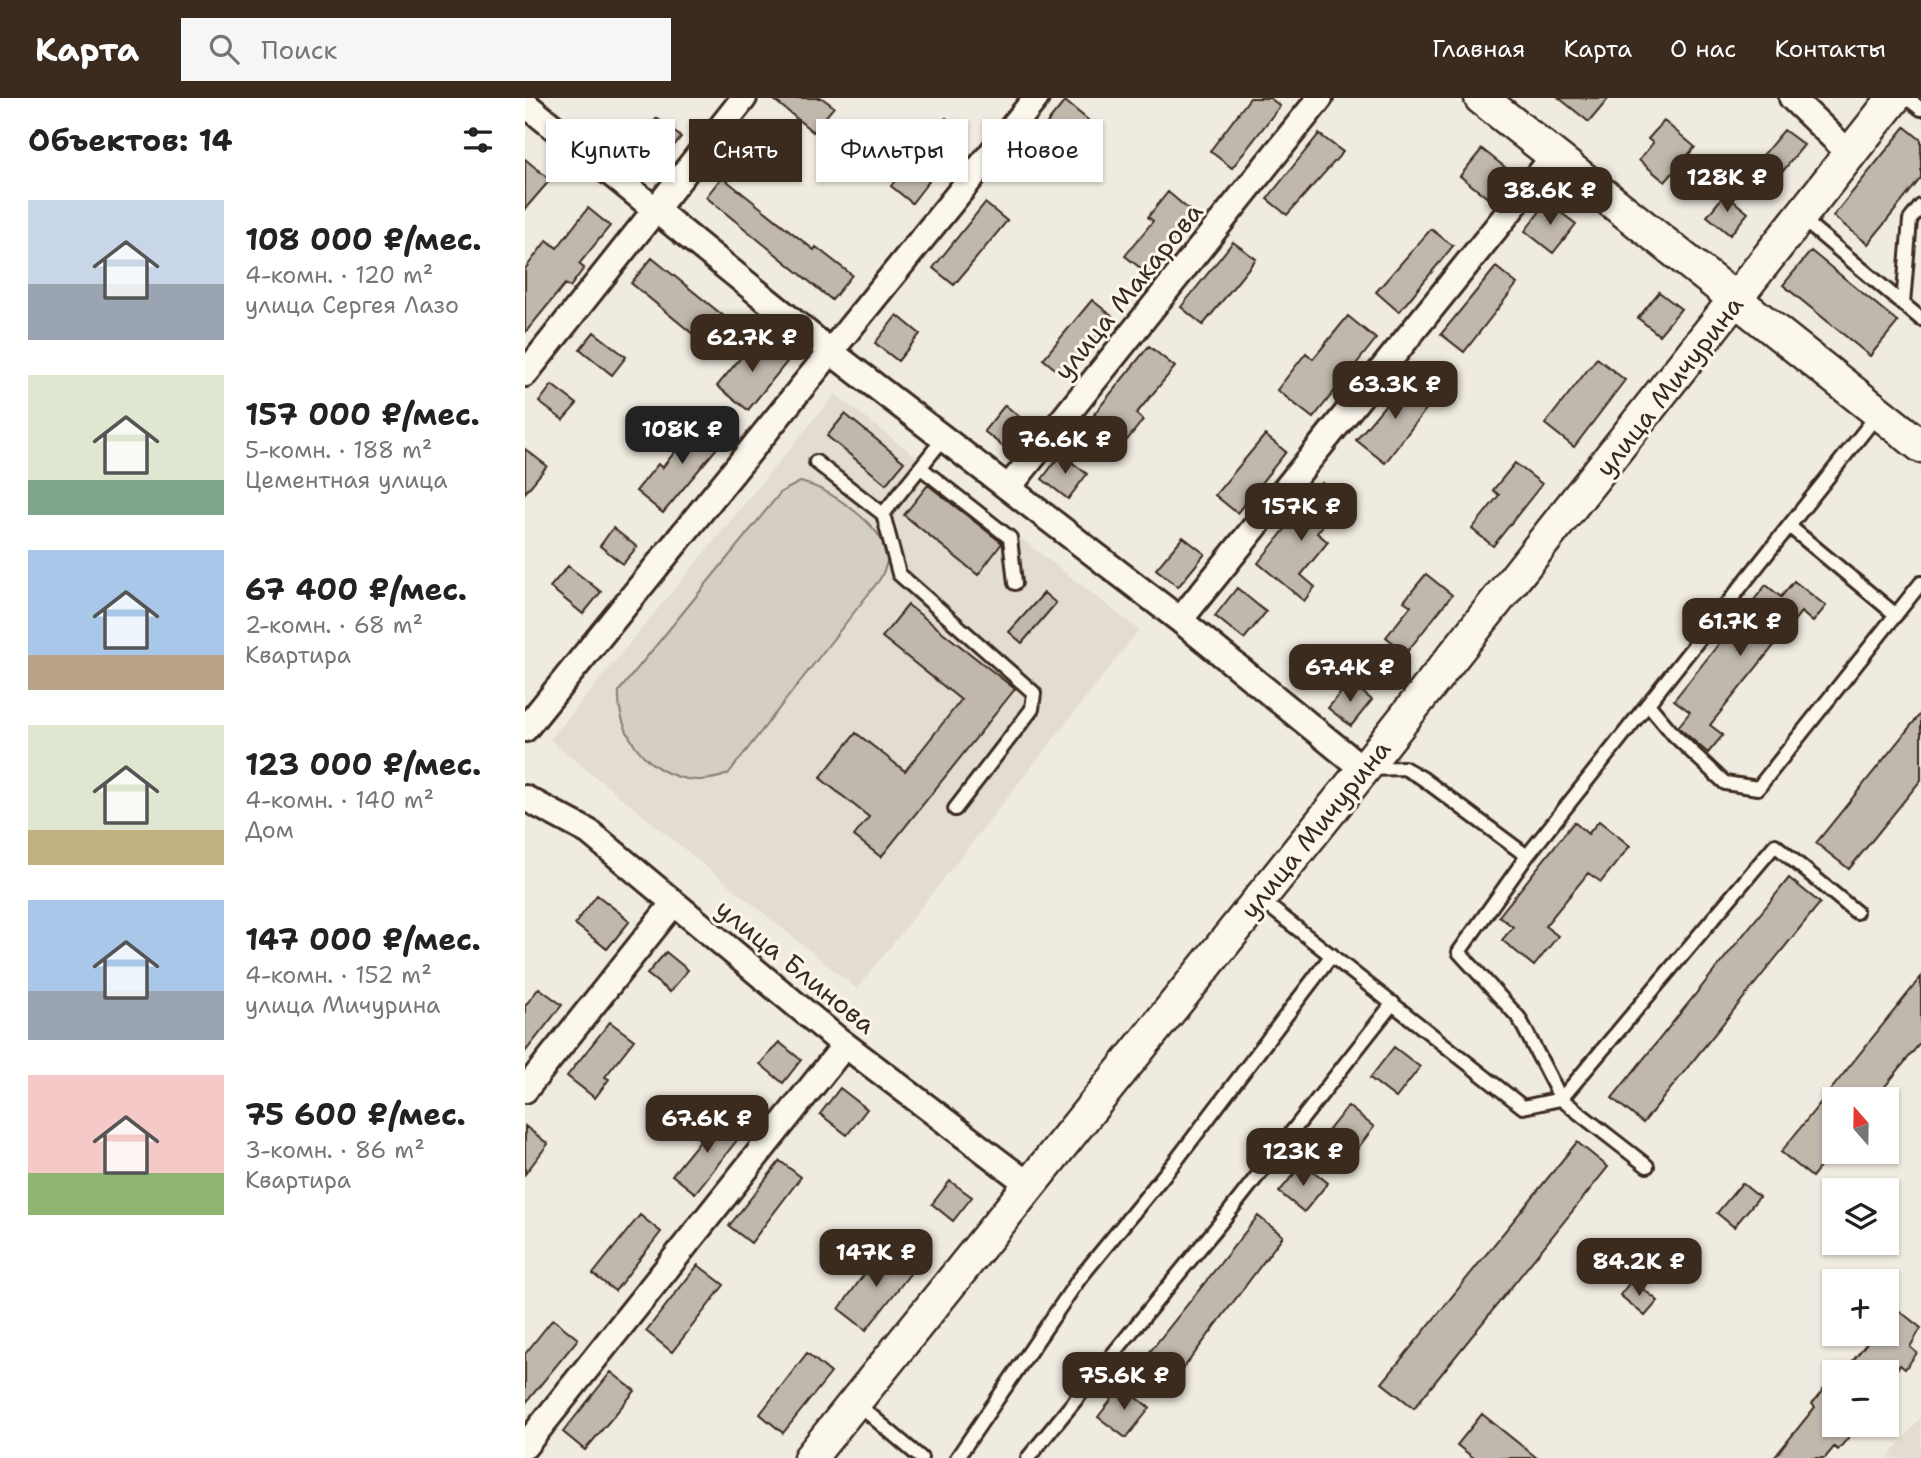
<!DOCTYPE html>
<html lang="ru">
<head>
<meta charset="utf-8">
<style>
	:root { --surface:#fff; --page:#f6f6f6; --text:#222; --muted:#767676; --accent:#3b2a1e }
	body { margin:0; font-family:"Shantell Sans",sans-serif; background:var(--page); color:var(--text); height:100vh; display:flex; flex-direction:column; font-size:26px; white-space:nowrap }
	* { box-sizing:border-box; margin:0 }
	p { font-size:23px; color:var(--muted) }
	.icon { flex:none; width:38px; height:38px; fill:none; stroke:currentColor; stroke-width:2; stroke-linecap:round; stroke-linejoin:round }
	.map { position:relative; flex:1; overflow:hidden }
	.side { display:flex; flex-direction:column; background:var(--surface); width:525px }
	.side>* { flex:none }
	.top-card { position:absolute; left:21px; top:21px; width:665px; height:63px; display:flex; gap:14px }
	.needle { width:46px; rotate:340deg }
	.buttons { position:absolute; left:1297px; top:989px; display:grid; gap:14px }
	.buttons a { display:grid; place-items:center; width:77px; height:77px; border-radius:0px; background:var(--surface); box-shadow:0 2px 5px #0004; font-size:35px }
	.price { position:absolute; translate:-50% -60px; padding:0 16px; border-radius:14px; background:var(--accent); color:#fff; font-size:23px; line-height:46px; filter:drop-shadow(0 2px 4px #0008) }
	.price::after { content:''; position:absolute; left:50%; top:42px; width:21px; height:16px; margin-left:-10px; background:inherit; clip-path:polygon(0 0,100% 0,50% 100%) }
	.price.active { background:#222; color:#fff }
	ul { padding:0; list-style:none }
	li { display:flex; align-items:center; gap:21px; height:175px; padding:0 28px }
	li span { display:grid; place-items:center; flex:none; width:196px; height:140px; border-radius:0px; color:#555 }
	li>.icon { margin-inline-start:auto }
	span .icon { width:84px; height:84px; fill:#fffc; stroke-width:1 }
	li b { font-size:30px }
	h2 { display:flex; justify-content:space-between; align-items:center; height:84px; padding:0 28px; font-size:30px }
	.tag { padding:0 24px; border-radius:0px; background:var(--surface); box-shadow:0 2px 5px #0004; font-size:24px; line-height:63px }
	.tag.active { background:var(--accent); color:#fff }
	header { display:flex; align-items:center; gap:42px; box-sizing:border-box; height:98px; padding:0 35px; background:var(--accent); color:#fff }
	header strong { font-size:33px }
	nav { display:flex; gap:38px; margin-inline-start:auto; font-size:24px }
	.search { width:490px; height:63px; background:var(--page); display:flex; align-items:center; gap:18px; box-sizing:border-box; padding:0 24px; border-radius:0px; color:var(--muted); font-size:26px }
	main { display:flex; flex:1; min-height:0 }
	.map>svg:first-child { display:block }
</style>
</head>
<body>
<header>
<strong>Карта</strong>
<div class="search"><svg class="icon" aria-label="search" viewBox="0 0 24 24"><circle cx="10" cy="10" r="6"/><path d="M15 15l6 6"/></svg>Поиск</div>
<nav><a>Главная</a><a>Карта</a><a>О нас</a><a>Контакты</a></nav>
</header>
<main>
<section class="side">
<h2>Объектов: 14<svg class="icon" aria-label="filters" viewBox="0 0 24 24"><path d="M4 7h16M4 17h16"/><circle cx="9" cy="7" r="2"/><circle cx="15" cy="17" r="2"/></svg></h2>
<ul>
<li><span style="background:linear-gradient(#c9d6e8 60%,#9aa5b1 0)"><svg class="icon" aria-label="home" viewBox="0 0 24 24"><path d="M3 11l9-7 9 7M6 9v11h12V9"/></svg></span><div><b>108 000 ₽/мес.</b><p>4-комн. · 120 m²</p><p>улица Сергея Лазо</p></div></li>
<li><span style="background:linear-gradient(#dfe7d0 75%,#7fa58c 0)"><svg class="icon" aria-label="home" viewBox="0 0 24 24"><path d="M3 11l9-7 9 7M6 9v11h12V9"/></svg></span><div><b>157 000 ₽/мес.</b><p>5-комн. · 188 m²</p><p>Цементная улица</p></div></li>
<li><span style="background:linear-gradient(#a9c7e8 75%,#b9a48a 0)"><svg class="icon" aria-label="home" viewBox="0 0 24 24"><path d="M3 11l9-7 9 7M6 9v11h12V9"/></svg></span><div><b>67 400 ₽/мес.</b><p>2-комн. · 68 m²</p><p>Квартира</p></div></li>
<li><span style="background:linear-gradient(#dfe7d0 75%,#c2b280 0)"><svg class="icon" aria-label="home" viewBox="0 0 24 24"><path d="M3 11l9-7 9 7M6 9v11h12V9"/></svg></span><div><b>123 000 ₽/мес.</b><p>4-комн. · 140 m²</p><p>Дом</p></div></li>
<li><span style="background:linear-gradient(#a9c7e8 65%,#9aa5b1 0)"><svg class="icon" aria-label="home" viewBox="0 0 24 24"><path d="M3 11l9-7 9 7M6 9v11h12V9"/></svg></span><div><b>147 000 ₽/мес.</b><p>4-комн. · 152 m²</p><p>улица Мичурина</p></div></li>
<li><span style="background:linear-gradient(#f6c9c9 70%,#8fb573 0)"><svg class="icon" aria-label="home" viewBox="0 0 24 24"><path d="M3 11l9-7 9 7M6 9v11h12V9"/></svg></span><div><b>75 600 ₽/мес.</b><p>3-комн. · 86 m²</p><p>Квартира</p></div></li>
</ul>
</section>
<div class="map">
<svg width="1396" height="1360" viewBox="0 0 1396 1360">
	<rect width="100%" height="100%" fill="#f0ebe0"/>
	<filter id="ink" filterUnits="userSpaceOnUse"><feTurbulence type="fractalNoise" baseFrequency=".0143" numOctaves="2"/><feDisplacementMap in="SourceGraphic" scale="14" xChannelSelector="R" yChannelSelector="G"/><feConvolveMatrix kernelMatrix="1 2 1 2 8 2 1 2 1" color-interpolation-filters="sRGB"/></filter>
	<g filter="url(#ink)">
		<path fill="#e2dcd1" d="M310,296l304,236 -282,359 -307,-249z
			M1396,1319v41h-33z"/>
		<path fill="#d5cec3" stroke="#887c70" stroke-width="2" d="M275,384c28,6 74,38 86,66 4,11 -1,21 -6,31l-152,195c-56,23 -112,-25 -109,-83l162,-199z"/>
		<path fill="#c0b8ad" stroke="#3b2a1e" stroke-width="2" d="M247,0h50l12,9 -21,25z
			M725,0h20l10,8 -48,62 -22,-17z
			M1034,0h50l-20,24z
			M540,3l23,19 -47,61 -25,-20z
			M132,20l24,19 -20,25 -24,-19z
			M421,20l20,17 -13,17 -21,-18z
			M1139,23l31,26 -30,35 -26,-22 14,-17 -5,-4z
			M1380,29l16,13v38l-53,66 -35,-28z
			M1259,32l20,15 -21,26 -20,-16z
			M794,36l24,18 -56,63 -20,-16z
			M957,51l29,23 -22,27 -29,-23z
			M0,61l25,21 -25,29z
			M383,66l21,17 -17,22 -21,-17z
			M197,79l92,73 2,-3 36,28 -20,25 -126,-103z
			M643,94l26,22 -47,59 -22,-17 28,-35 -5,-4z
			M1200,96l23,19 -18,22 -23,-19z
			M1022,104l29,22 -23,29 -28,-22z
			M460,105l22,18 -53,64 -21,-17z
			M63,110l22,18 -31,38 5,4 -14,19 -5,-3 -40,49v-64l22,-29 10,8z
			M906,131l22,17 -54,66 -23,-20z
			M708,144l23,17 -53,66 -22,-18z
			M1286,153l87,71 -28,34 -87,-71z
			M127,160l74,60 -21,26 -74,-61z
			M971,169l21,17 -53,68 -23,-18z
			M1134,194l22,17 -22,26 -21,-17z
			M567,202l20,16 -48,60 -21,-17z
			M372,217l23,19 -22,27 -23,-18z
			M823,218l28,23 -63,79 -36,-28 29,-37 7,6z
			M69,234l32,25 -14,18 -32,-26z
			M232,240l30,24 -39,48 -31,-24z
			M624,248l26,21 -39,47 7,6 -16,20 -33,-26z
			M1072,260l28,22 -51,67 -29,-23z
			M882,281l26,21 -48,63 -29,-23z
			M27,287l25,19 -14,16 -24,-18z
			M480,307l23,19 -21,26 -23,-19z
			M320,316l59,48 -18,22 -59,-48z
			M178,319l24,19 -64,77 -27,-22 22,-27 4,4z
			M740,337l21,17 -49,61 -22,-18z
			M0,351l22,17 -22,27z
			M536,356l26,20 -19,25 -26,-20z
			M990,365l27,21 -49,62 -21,-17 27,-34 -6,-5z
			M797,385l21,17 -26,33 11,9 -27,33 14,12 -11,14 -46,-38z
			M403,387l74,58 -24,32 -74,-60z
			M88,430l24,19 -14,17 -23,-18z
			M658,439l22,17 -27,33 -22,-18z
			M43,468l33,26 -18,22 -33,-27z
			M901,476l26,21 -46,58 -20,-16 25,-31 -7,-5z
			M1269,483l32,25 -13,16 -12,-10 -91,113 13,10 -15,18 -30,-26 12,-15 -16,-12 92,-115 15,12z
			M712,490l29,24 -22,27 -29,-23z
			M519,495l12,10 -34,40 -13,-11z
			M383,507l107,84 -134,168 -27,-21 15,-19 -49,-39 36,-45 49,38 56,-71 -79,-63z
			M825,584l22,18 -21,26 -23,-18z
			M1396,615v67l-72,89 -33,-26z
			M1074,723l31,25 -29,36 -13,-9 -43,53 13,10 -24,30 -32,-26 11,-13 -14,-11 75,-94 14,12z
			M1264,780l31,25 -177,220 -31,-25z
			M72,797l33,26 -23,28 -32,-25z
			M141,854l22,18 -18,22 -23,-18z
			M1396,879v65l-46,57h-41v51l-22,27 -31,-25z
			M14,890l23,17 -37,47v-46z
			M85,924l24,18 -29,37 4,2 -14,19 -28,-22z
			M254,944l22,18 -18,23 -23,-19z
			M869,949l26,20 -24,31 -26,-20z
			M315,990l27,21 -20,26 -27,-21z
			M823,1008l26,21 -23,30 -27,-21z
			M195,1018l22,18 -47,59 -23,-18z
			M0,1028l23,18 -23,30z
			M1052,1044l31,25 -194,241 -32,-25z
			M255,1063l21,16 -50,66 -22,-17z
			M778,1065l25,20 -24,29 -25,-20z
			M425,1083l22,16 -19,24 -21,-17z
			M1217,1085l17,14 -25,30 -17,-14z
			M115,1117l21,17 -46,59 -22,-17z
			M733,1118l25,20 -110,146 -29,-23z
			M359,1149l29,23 -47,60 -27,-21z
			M173,1167l26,20 -52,67 -26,-21z
			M1107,1182l26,21 -13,15 -25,-21z
			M1362,1203l34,27 -11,19 7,6 -12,16 -5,-4 -5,7h-51l30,-38h13z
			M28,1221l25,20 -53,65v-50z
			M282,1255l24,20 -48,60 -23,-19z
			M86,1274l24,19 -50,59 -22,-18z
			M1309,1278v48h10l9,8 -15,18 -4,-3 -9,11h-51l41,-51 -3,-3z
			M597,1288l28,22 -24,30 -28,-21z
			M957,1316l55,44h-63l-17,-13z"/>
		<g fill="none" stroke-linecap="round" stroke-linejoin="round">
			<defs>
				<path id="service" d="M1382,0l14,11
					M1276,120l120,101
					M1378,206l7,-84 11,-14
					M418,341l-60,75 16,60 135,119 -2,16 -77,100
					M291,364l67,52
					M396,370l89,70 5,45
					M1264,428l107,89
					M1123,606l26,31 51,48 33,5 163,-205
					M843,671l36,-1 18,10 105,78 351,-442
					M1002,758l-68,96 60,66 42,81 214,-254 81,67
					M736,802l262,207 38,-8 86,67
					M330,1304l66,56
					M432,1360l122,-179 99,-121 154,-203
					M503,1360l198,-242 167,-213"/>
				<path id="minor" d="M1267,0l57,55
					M0,6l306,248 349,268 183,149
					M0,276l219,-276
					M484,389l311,-389
					M655,522l374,-464
					M0,631l511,-631
					M0,700l64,34 247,206 192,146
					M0,992l148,-186
					M0,1348l320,-401"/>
				<path id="tertiary" d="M956,0l440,348
					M285,1360l554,-689 530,-671"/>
			</defs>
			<use href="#service" stroke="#3b2a1e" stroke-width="18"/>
			<use href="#minor" stroke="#3b2a1e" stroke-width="30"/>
			<use href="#tertiary" stroke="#3b2a1e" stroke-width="37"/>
			<use href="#service" stroke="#fbf7ec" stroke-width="12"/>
			<use href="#minor" stroke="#fbf7ec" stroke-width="24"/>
			<use href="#tertiary" stroke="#fbf7ec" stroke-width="32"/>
		</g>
	</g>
	<g text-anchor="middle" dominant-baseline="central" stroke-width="6" stroke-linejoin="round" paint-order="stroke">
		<g font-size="26" fill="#3b2a1e" stroke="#fbf7ec">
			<text transform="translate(603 193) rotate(-51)">улица Макарова</text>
			<text transform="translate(1144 288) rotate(-52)">улица Мичурина</text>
			<text transform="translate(790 731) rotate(-51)">улица Мичурина</text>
			<text transform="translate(271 868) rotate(39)">улица Блинова</text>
		</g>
	</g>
</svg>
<div class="buttons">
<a><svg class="needle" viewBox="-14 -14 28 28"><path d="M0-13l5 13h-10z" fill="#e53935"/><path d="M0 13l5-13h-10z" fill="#767676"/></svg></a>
<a><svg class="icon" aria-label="layers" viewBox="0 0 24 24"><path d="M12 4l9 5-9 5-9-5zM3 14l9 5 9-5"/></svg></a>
<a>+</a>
<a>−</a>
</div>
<b class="price" style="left:1202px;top:116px">128K ₽</b>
<b class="price" style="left:1025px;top:129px">38.6K ₽</b>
<b class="price" style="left:227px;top:276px">62.7K ₽</b>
<b class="price" style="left:870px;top:323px">63.3K ₽</b>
<b class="price active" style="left:157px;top:368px">108K ₽</b>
<b class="price" style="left:540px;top:378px">76.6K ₽</b>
<b class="price" style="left:776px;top:445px">157K ₽</b>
<b class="price" style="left:1215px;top:560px">61.7K ₽</b>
<b class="price" style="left:825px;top:606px">67.4K ₽</b>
<b class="price" style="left:182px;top:1057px">67.6K ₽</b>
<b class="price" style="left:778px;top:1090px">123K ₽</b>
<b class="price" style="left:351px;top:1191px">147K ₽</b>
<b class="price" style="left:1114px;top:1200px">84.2K ₽</b>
<b class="price" style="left:599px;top:1314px">75.6K ₽</b>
<div class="top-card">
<a class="tag">Купить</a>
<a class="tag active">Снять</a>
<a class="tag">Фильтры</a>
<a class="tag">Новое</a>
</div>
</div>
</main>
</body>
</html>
